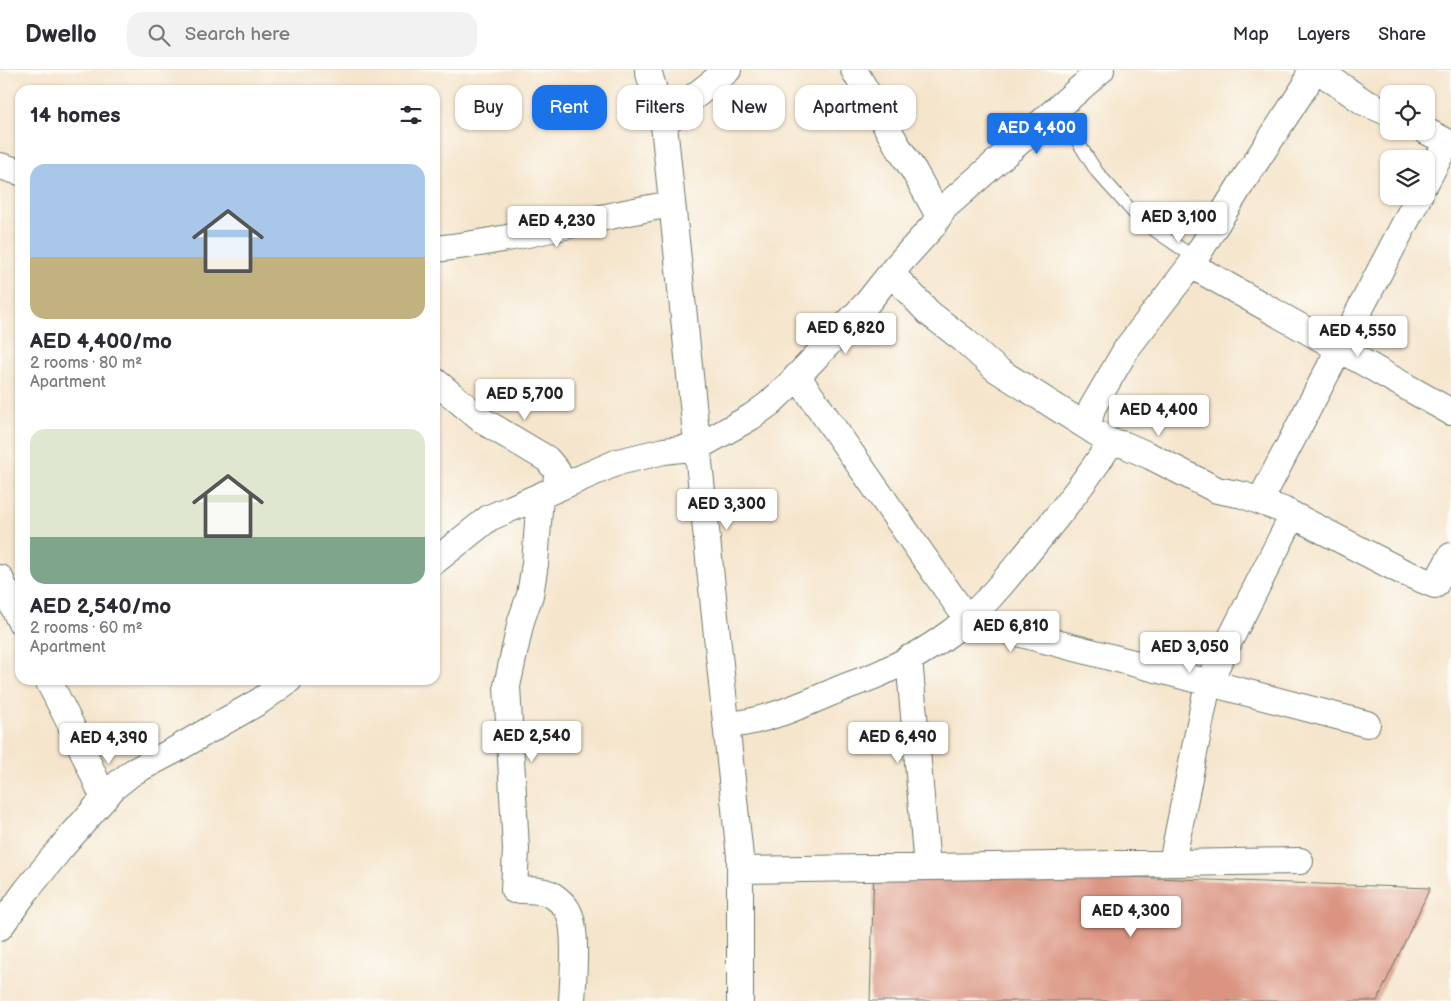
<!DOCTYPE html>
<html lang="en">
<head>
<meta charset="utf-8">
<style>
	:root { --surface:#fff; --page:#f2f2f3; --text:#2b2b33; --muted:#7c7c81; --line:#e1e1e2; --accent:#1a73e8 }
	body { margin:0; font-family:"Balsamiq Sans",sans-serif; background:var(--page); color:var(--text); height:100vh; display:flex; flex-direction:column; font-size:19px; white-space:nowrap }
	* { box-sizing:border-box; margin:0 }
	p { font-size:16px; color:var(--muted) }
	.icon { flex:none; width:28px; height:28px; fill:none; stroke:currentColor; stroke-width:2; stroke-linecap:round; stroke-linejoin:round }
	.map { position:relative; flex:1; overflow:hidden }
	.drawer { position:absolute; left:15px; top:15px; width:425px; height:600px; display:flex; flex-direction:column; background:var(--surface); border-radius:15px; box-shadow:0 1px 4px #0004 }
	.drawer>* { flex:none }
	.guide { position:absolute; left:455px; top:15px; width:475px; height:45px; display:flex; gap:10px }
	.controls { position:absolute; left:1380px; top:15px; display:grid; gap:10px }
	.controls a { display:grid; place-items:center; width:55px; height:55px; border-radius:10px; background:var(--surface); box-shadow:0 1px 4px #0004; font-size:25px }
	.price { position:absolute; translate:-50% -42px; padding:0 11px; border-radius:5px; background:#fff; color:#222; font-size:16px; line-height:32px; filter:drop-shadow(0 1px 2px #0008) }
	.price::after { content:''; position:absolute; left:50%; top:30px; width:15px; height:11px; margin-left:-8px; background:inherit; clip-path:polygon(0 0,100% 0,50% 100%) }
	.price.active { background:var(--accent); color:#fff }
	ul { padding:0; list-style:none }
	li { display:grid; align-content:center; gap:10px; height:265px; padding:0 15px }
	li span { display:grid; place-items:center; height:155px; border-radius:15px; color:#555 }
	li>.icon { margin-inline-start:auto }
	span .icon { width:90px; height:90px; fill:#fffc; stroke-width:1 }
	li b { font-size:21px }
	h2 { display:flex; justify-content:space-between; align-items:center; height:60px; padding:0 15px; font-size:21px }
	.pill { padding:0 18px; border-radius:15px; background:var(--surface); box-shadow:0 1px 4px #0004; font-size:18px; line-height:45px }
	.pill.active { background:var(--accent); color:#fff }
	header { display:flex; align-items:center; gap:30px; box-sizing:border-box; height:70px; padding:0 25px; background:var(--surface); border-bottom:1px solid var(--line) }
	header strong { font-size:24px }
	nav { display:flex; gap:28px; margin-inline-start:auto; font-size:18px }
	.search { width:350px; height:45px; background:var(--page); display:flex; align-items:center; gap:12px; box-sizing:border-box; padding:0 18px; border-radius:15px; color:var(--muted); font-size:19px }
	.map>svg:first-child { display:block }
</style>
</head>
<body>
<header>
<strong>Dwello</strong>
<div class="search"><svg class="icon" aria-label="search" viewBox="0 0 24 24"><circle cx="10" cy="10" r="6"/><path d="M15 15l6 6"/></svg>Search here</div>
<nav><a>Map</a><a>Layers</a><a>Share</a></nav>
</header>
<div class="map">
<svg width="1451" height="931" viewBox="0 0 1451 931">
	<rect width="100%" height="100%" fill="#fdfcf7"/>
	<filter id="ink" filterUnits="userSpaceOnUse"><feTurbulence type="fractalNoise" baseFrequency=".02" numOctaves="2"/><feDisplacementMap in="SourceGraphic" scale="10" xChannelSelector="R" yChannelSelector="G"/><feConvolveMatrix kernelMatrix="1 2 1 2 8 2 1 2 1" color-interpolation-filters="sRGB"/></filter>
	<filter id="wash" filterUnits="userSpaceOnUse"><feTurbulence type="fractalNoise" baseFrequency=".0096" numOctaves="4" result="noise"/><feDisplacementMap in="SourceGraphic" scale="20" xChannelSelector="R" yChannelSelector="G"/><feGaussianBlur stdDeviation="1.12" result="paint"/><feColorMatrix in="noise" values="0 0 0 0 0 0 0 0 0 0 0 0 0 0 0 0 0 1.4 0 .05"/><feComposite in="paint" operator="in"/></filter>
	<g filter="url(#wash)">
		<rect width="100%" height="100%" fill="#f5e5cc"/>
		<g id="blocks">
			<path fill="#db9482" d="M874,798l556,20 -53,113h-507z"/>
		</g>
	</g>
	<g filter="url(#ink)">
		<use href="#blocks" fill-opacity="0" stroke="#6a7869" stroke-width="1"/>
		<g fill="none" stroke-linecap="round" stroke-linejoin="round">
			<defs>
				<path id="lane" d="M1057,39l40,63 44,49 54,37"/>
				<path id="street" d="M648,0l16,55 76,732v144
					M854,0l43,75 17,26 25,45
					M1318,0l46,32 25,11
					M664,55l22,-22 42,-33
					M1426,61l25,13
					M0,96l20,6
					M1426,112l21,-40
					M435,179c80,-8 158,-32 237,-45
					M1191,195l260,147
					M891,203l38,40 35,27 32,29 115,73 14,3 25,11 67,34 26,5 40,15 118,61 34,14 16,-29
					M797,306l171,244 399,104
					M435,311l48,40 64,38 10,12 -1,18
					M1088,356l4,-18 35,-60 64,-83 49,-79 66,-101 4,-15
					M540,426l-5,68 -5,31 -9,26 -14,65 9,163 -2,41c11,0 28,-1 38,5 6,4 13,10 16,16 10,18 5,69 4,90
					M1260,431l159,-305
					M435,491l54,-43 129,-56 46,-11 34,-4 53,-30 18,-13 18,-17 81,-85 26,-33 39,-43 11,-18 157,-138
					M0,508l20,43
					M909,588l18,209
					M48,610l29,57 27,62
					M727,655c37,-3 73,-19 108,-34 15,-7 31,-11 46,-18 24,-11 48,-24 69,-40 31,-22 54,-52 79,-82 29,-35 58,-71 82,-109
					M1172,793l36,-180 85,-168
					M741,800l559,-9
					M0,857l26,-36 35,-43 53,-61 19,-15 40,-21 87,-50 29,-21"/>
			</defs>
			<use href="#lane" stroke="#6a7869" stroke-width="14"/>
			<use href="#street" stroke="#6a7869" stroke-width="28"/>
			<use href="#lane" stroke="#fff" stroke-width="12"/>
			<use href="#street" stroke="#fff" stroke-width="26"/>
		</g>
	</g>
</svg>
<div class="controls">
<a><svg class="icon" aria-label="locate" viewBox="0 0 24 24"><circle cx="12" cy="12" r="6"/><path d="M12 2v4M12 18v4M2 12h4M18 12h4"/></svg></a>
<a><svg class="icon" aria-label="layers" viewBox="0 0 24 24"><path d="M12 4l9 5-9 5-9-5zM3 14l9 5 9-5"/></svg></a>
</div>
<b class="price active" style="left:1037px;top:85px">AED 4,400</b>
<b class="price" style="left:1179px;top:174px">AED 3,100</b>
<b class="price" style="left:557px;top:178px">AED 4,230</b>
<b class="price" style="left:846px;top:285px">AED 6,820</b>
<b class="price" style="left:1358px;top:288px">AED 4,550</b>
<b class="price" style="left:525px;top:351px">AED 5,700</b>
<b class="price" style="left:1159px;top:367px">AED 4,400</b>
<b class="price" style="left:727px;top:461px">AED 3,300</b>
<b class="price" style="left:1011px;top:583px">AED 6,810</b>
<b class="price" style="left:1190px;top:604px">AED 3,050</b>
<b class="price" style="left:532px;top:693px">AED 2,540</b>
<b class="price" style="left:898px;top:694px">AED 6,490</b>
<b class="price" style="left:109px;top:695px">AED 4,390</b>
<b class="price" style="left:1131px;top:868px">AED 4,300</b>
<div class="guide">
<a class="pill">Buy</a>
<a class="pill active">Rent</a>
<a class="pill">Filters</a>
<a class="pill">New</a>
<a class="pill">Apartment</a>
</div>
<section class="drawer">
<h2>14 homes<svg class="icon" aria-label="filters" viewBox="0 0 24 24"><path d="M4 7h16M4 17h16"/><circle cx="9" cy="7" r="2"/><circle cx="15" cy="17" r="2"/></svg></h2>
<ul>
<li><span style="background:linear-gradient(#a9c7e8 60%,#c2b280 0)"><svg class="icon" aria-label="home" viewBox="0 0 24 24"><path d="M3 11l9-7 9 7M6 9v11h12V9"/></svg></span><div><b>AED 4,400/mo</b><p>2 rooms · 80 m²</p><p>Apartment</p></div></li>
<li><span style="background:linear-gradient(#dfe7d0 70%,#7fa58c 0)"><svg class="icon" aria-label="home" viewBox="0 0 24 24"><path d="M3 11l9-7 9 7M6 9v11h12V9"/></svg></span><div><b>AED 2,540/mo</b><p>2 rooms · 60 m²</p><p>Apartment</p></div></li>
</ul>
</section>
</div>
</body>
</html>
